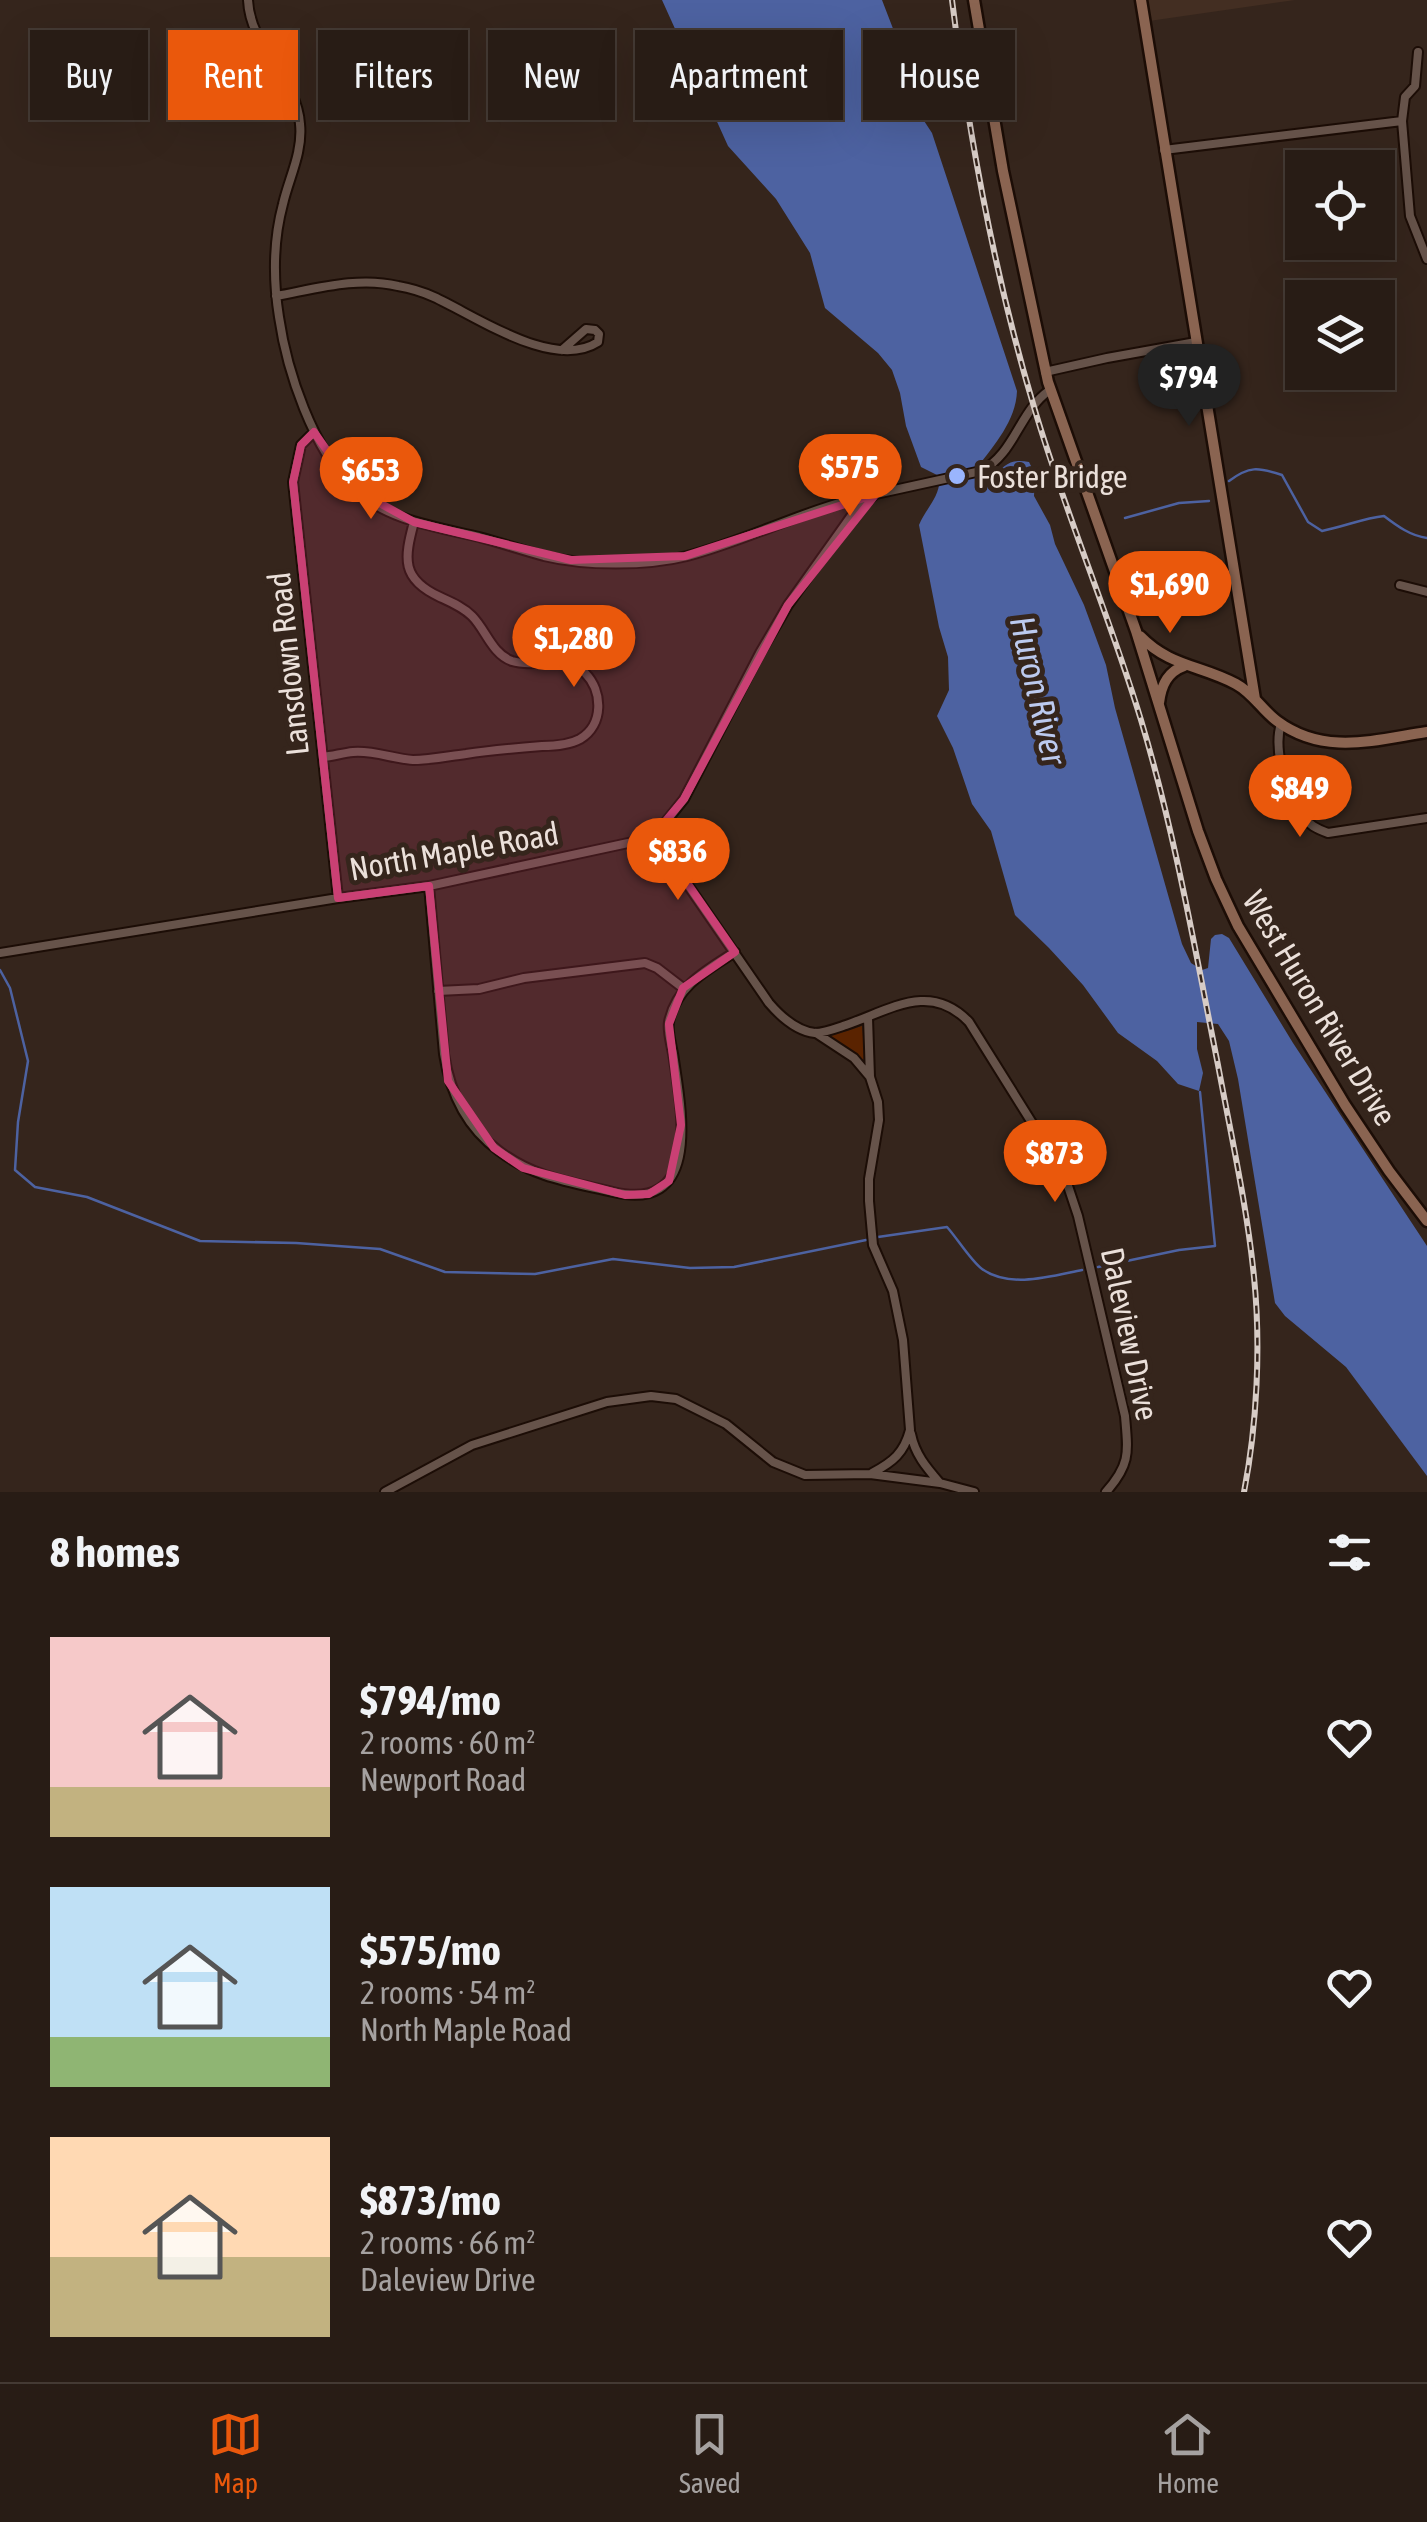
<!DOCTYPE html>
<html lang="en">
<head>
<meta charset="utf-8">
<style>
	:root { --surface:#281c15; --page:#342922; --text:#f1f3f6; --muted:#a5a1a0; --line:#443a34; --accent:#ea580c }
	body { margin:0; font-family:"Asap Condensed",sans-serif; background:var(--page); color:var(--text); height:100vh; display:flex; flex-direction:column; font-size:38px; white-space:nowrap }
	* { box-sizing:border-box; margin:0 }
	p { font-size:32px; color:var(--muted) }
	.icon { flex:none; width:55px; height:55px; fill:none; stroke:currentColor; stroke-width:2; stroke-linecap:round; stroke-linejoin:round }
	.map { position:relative; height:1492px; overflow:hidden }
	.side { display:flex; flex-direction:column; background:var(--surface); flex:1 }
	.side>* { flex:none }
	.guide { position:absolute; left:30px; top:30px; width:1368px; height:90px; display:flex; gap:20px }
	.tools { position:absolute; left:1285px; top:150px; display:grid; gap:20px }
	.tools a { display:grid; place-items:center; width:110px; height:110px; border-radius:0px; background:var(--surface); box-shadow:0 10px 40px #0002,0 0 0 2px var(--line); font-size:50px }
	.price { position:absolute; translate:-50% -85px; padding:0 22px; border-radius:35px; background:var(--accent); color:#fff; font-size:32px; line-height:65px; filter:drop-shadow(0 2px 5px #0008) }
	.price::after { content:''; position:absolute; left:50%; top:60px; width:30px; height:22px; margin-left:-15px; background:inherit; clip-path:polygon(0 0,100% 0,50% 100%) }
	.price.current { background:#222; color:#fff }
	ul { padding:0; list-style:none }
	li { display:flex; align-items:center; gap:30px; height:250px; padding:0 50px }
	li span { display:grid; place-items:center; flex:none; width:280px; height:200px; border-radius:0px; color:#555 }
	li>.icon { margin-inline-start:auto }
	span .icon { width:120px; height:120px; fill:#fffc; stroke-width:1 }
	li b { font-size:42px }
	h2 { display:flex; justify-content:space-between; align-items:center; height:120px; padding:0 50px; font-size:42px }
	.pill { padding:0 35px; border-radius:0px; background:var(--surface); box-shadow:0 10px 40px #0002,0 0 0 2px var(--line); font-size:35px; line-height:90px }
	.pill.current { background:var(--accent); color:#fff }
	.tab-bar { display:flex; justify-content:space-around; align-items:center; height:140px; border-top:2px solid var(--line); background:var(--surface); font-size:28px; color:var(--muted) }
	.tab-bar a { display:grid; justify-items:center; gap:5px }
	.tab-bar .current { color:var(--accent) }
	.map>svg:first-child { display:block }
</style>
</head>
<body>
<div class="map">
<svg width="1427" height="1492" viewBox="0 0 1427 1492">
	<rect width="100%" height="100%" fill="#35251c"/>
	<path fill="#432e22" d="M1145,0h150l-146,21z"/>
	<path fill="#5a2300" d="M862,1026l3,32 -4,3 -30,-25z"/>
	<path fill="#4d62a1" d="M662,0h220l20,52 7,46 23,35 85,258c-1,30 -23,54 -40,77l1,7 15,4c10,-14 18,-21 36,-17l6,12 -1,22 16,29 5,19 29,61 22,60 9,43 67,236 9,19 11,7 6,-2 3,-29 4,-4 7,-1 7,4 64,105 134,203v230l-81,-109 -61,-51 -10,-13 -37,-224 -9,-38 -11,-17 -21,-2v27l6,24 -4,18 -21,-7 -21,-23 -39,-28 -35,-48 -34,-37 -34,-33 -24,-84 -19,-27 -19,-56 -16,-32 12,-26 -1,-33 -9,-30 -20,-102c7,-17 23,-30 20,-49l-18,-9 -15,-41 -6,-33 -8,-23 -14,-17 -53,-45 -15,-55 -34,-54 -48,-53z"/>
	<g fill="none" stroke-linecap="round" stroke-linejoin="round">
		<path stroke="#4d62a1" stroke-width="2.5" d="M1229,481c20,-15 29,-14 53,-6l26,47 14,9c21,-4 42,-13 62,-15 13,10 27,20 43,22
			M1125,518l54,-15 30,-2
			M0,970l10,18 18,73 -10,61 -3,48 20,17 52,10 113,44 96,2 84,6 65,23 90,2 78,-15 77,9 44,-1 132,-27
			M878,1237l69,-10c10,11 24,34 35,42 28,20 70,7 100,1
			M1098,1267l81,-17 36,-4 -15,-154"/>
		<defs>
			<path id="street" d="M248,0c2,48 49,77 52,124 3,28 -11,54 -17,80 -10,37 -10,75 -4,113 8,55 34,132 74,171 33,32 83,39 126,49 22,6 43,13 65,19 41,10 103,10 143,0 61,-16 117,-46 179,-60
				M1418,52l-3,34 -10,11 -3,24 8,95 17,43
				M1164,150l238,-29
				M276,296c39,-7 82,-20 122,-10 12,2 25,6 36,11 42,19 119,74 164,45l1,-8 -4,-4 -9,-1 -24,21
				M1045,372l62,-14 89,-16
				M314,432l-13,13 -8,37 45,416
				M1400,585l27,7
				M1281,724c-8,24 5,71 20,91 8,10 16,14 27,18l99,-15
				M323,757c10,-1 20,-4 30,-5 20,-2 41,7 60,8 18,0 36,-4 53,-6 26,-4 51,-6 76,-8 12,0 27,-1 38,-7 24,-14 23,-48 5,-66 -21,-21 -48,-4 -73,-12 -20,-7 -26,-31 -40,-45 -9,-9 -21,-14 -32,-19 -39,-18 -36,-38 -26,-75
				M656,834l5,12 108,157c12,14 27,28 46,30 9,0 22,-5 31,-8 44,-15 84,-44 123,-3l95,152 14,42 47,200c3,36 6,48 -19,76
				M429,886l15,168c6,39 22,73 55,97 36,27 71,31 114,41 88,21 69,-79 61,-132 -1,-11 -7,-27 -5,-38 7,-36 38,-52 66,-70
				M0,953l338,-55 91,-12 213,-46 14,-6 28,-35 76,-146 28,-48 69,-97 19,-14 105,-23c34,-17 38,-60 69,-81
				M438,991l41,-2 45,-11 121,-15 12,5 26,20
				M868,1018l2,59 8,25 1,18 -10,59v22l4,44 20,46 10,49 7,90c-6,23 -17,32 -38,43
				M816,1033l38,25 16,19
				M911,1434c4,20 15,33 28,48
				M385,1492l87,-47 135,-43 44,-6 25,3 50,25 47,38 32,13 65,-1 70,9 34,9"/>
			<path id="secondary" d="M974,0l29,171 45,211 88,249 62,200 18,48 22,47 107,179 44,66 38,50
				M1141,0l114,699
				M1140,636c30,31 61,29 96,48 17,9 26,26 41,37 47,35 97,19 150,11
				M1159,703c2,-17 8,-31 25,-37"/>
		</defs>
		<use href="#street" stroke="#1c0d06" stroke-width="12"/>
		<use href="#secondary" stroke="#1c0d06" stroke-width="15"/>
		<use href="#street" stroke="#66534a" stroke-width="8"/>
		<use href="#secondary" stroke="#8a6451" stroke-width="10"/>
		<defs>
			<path id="rail" d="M952,0c17,137 42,274 82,407 31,106 75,207 107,313 34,113 54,230 77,345 13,70 29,141 36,212 7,69 3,148 -10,215"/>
		</defs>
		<use href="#rail" stroke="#d7ccc6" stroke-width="6"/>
		<use href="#rail" stroke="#35251c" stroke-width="2.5" stroke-dasharray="8" stroke-linecap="butt"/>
	</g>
	<path fill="#ca4074" fill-opacity="0.2" stroke="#ca4074" stroke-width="8" stroke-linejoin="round" d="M314,432l40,57 60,33 157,38 114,-4 191,-62 -88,111 -104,194 -30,36 81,117 -52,36 -14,36 12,101 -12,56 -20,13 -24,1 -102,-27 -29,-20 -46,-67 -19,-195 -91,12 -45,-416 8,-37z"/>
	<circle fill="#9ab5fd" stroke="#35251c" stroke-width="4" cx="957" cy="476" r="10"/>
	<g text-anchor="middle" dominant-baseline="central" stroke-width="10" stroke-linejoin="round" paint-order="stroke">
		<g font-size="32" fill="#ebe0da" stroke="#35251c" text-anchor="start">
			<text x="977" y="476">Foster Bridge</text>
		</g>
		<g font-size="32" fill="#ebe0da" stroke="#35251c">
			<text transform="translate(288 664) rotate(-96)">Lansdown Road</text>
			<text transform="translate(454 851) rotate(-10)">North Maple Road</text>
			<text transform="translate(1320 1008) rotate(59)">West Huron River Drive</text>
			<text transform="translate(1130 1334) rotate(78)">Daleview Drive</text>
		</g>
		<g font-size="35" font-style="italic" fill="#bccaef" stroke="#35251c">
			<text transform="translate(1039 690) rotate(77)">Huron River</text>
		</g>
	</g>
</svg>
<div class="tools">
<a><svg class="icon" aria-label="locate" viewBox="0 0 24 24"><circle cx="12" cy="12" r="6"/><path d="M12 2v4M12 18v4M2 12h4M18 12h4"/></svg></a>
<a><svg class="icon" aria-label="layers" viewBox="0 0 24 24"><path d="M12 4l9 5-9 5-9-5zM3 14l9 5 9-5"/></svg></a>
</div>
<b class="price current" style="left:1189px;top:429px">$794</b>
<b class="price" style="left:850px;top:519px">$575</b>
<b class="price" style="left:371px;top:522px">$653</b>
<b class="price" style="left:1170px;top:636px">$1,690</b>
<b class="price" style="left:574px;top:690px">$1,280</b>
<b class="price" style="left:1300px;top:840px">$849</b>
<b class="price" style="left:678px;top:903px">$836</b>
<b class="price" style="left:1055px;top:1205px">$873</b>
<div class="guide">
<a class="pill">Buy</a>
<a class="pill current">Rent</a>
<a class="pill">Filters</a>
<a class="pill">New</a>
<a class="pill">Apartment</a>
<a class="pill">House</a>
</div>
</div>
<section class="side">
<h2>8 homes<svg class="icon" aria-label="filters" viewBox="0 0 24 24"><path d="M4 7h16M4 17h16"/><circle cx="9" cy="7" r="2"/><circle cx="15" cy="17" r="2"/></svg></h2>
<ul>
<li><span style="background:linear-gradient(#f6c9c9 75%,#c2b280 0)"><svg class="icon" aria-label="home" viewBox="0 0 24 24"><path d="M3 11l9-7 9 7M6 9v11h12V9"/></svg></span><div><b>$794/mo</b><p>2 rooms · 60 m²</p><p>Newport Road</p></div><svg class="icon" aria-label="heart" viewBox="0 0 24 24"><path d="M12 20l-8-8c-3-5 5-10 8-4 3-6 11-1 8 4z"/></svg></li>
<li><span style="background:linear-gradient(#bfe0f5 75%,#8fb573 0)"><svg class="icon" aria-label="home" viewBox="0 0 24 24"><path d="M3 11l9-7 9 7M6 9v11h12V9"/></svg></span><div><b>$575/mo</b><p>2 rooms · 54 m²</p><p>North Maple Road</p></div><svg class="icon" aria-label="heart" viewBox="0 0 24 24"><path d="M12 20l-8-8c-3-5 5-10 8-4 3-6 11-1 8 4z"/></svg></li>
<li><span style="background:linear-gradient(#ffd9b3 60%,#c2b280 0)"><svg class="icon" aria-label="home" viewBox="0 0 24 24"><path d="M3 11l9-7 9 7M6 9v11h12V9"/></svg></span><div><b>$873/mo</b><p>2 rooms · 66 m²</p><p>Daleview Drive</p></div><svg class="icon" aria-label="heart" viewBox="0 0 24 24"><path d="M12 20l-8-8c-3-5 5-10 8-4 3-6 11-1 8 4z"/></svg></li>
</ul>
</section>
<nav class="tab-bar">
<a class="current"><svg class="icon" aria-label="map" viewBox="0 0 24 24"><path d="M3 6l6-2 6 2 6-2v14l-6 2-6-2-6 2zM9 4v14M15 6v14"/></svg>Map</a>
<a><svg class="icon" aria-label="saved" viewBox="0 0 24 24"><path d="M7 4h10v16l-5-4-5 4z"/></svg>Saved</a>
<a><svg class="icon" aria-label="home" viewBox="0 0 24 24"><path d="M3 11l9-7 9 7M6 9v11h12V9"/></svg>Home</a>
</nav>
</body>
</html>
